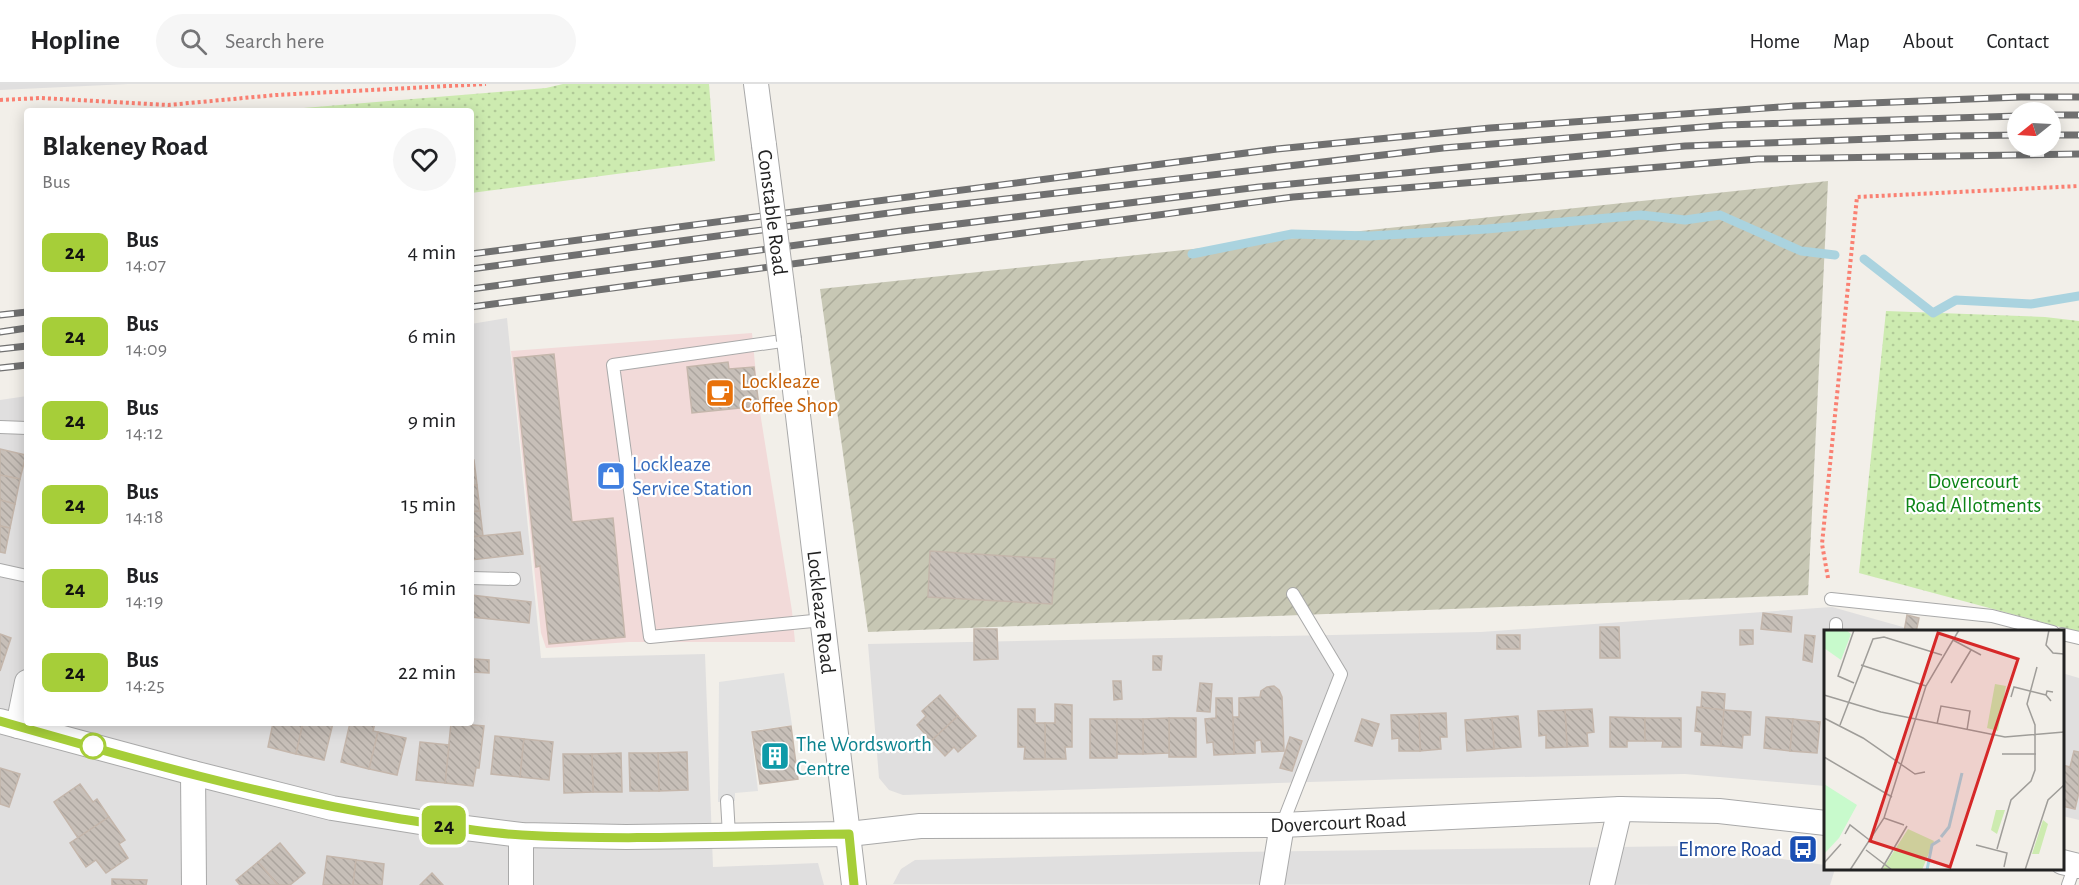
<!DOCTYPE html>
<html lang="en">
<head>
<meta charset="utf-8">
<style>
	:root { --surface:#fff; --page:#f6f6f6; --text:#202124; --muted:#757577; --line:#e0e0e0 }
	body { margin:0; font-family:"Alegreya Sans",sans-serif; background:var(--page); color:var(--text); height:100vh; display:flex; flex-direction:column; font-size:22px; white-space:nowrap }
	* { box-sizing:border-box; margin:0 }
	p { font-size:20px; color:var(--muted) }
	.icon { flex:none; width:33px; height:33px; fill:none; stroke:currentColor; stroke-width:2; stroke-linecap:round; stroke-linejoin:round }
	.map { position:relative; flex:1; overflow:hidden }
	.sheet { position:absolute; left:24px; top:24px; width:450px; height:618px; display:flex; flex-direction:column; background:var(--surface); border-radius:6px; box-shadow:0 3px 15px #0003 }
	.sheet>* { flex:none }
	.badge { padding:0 12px; border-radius:9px; font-size:21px; line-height:39px }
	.needle { width:39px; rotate:252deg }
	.tools { position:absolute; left:2007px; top:18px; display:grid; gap:12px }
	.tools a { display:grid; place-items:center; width:54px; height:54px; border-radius:50%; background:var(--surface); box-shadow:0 3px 15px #0003; font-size:30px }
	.map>.badge { position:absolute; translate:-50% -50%; box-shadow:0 0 0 3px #fff }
	.round { display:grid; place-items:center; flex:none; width:63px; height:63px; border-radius:32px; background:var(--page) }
	.headline { display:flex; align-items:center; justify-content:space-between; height:102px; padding:0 18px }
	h1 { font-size:28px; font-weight:700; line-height:45px }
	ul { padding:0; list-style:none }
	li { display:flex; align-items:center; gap:18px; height:84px; padding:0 18px }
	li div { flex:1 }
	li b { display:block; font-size:22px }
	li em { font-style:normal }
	li .badge { min-width:66px; font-weight:700; text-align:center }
	header { display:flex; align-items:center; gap:36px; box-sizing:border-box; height:84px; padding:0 30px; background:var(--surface); border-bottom:2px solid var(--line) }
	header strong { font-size:28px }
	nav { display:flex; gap:33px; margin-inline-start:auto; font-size:21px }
	.search { width:420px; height:54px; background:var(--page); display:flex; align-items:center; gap:15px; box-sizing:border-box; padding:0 21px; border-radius:33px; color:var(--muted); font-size:22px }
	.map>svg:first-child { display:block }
	.residential { fill:#e0dfdf }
	.commercial { fill:#f2dad9 }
	.construction { fill:url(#construction-furrows) }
	.garden { fill:url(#garden-dots) }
	.parking { fill:#e2e2e2 }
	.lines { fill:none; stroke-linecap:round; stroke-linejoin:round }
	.stream { stroke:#aad3df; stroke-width:9 }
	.building { fill:url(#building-back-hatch); stroke:#c4b6ab; stroke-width:1.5 }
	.service-casing { stroke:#a9a9a9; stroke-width:14 }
	.minor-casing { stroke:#a9a9a9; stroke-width:26 }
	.path { stroke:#fa8072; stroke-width:4; stroke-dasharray:3 3; stroke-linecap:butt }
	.service { stroke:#fff; stroke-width:12 }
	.minor { stroke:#fff; stroke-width:24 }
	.rail-casing { stroke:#707070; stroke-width:7 }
	.rail { stroke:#fff; stroke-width:4.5; stroke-dasharray:14; stroke-linecap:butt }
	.minor-bridge-casing { stroke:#a9a9a9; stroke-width:26; stroke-linecap:butt }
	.minor-bridge { stroke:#fff; stroke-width:24 }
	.line-casing { stroke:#fff; stroke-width:14 }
	.line { stroke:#a6ce39; stroke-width:9 }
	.stop-dot { fill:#fff; stroke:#a6ce39; stroke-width:3 }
	.labels { text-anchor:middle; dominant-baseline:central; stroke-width:4.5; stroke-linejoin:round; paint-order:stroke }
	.street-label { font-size:21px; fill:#222; stroke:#fff }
	.food-label { font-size:21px; fill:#c56008; stroke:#fff; text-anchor:start }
	.shop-label { font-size:21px; fill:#366cbe; stroke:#fff; text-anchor:start }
	.park-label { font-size:21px; fill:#0c8416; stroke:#fff }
	.culture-label { font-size:21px; fill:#0d838f; stroke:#fff; text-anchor:start }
	.transit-label { font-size:21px; fill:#164399; stroke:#fff; text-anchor:end }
	.inset-river { fill:none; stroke:#aad3df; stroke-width:3 }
	.inset-road { fill:none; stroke:#9f9d99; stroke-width:1.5 }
	.view { fill:#d62828; fill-opacity:0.15; stroke:#d62828; stroke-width:3 }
	.inset-edge { fill:none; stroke:#222; stroke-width:3 }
</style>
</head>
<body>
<header>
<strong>Hopline</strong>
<div class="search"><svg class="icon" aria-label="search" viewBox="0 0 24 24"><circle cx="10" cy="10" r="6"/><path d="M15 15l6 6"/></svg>Search here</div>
<nav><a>Home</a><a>Map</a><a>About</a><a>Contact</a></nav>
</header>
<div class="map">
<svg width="2079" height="801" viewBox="0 0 2079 801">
	<defs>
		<pattern id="construction-furrows" width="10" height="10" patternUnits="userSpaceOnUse" patternTransform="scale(1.5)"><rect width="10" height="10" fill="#c7c7b4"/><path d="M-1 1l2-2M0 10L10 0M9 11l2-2" fill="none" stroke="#abab9a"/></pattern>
		<pattern id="garden-dots" width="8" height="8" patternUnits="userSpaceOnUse" patternTransform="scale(1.5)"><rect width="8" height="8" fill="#cdebb0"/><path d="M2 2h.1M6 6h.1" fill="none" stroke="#b0c997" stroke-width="1.8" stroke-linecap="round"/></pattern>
		<pattern id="building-back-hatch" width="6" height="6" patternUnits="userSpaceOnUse" patternTransform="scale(1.5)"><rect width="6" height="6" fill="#c7bfb8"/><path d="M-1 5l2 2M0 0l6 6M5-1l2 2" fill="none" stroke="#aba49e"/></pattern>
	</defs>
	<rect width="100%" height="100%" fill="#f2efe9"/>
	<g class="residential">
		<path d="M0 0H128L0 6Z"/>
		<path d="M507 234 541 574 705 570 713 783 818 779 824 801H0V316L27 312V639H471V240Z"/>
		<path d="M1832 523 1917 547 1826 548 1825 702 1685 690 1407 695 903 711 889 706 879 694 868 560 1481 548Z"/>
		<path d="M2062 589 2079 594V736L2063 732Z"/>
		<path d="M1690 762 1825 781 1826 784 1835 785 1830 801 893 800 901 785 915 776 1236 768Z"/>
	</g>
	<path class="commercial" d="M752 249 759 322 792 527 795 558H629L546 564 541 549 511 267Z"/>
	<path class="construction" d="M1828 97 1808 511 868 548 820 205Z"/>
	<g class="garden">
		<path d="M563 0H709L715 77 471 109V27L279 26 546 4Z"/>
		<path d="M1886 227 2045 233 2079 237V548L1859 489Z"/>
	</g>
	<path class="parking" d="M784 589 792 641 751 647 758 707 735 709V717L718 718 719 598Z"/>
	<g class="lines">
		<g class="stream">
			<path d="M1192 170 1292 150 1370 152 1487 145 1641 131 1685 136 1720 131 1801 167 1835 171"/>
			<path d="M1864 175 1933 229 1956 216 2031 220 2079 212"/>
		</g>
	</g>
	<g class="building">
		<path d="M554 270 572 438 613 434 625 553 549 560 540 482 536 483 514 274Z"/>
		<path d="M728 278 729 285 754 283 759 322 692 329 687 283Z"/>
		<path d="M0 365 26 371 20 395 0 391Z"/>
		<path d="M471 376H474L477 401 471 402Z"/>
		<path d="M0 391 20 395 15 420 0 416Z"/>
		<path d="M477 401 480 427 471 428V402Z"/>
		<path d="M0 416 15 420 10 444 0 442Z"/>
		<path d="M480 427 483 452 471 453V428Z"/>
		<path d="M0 442 10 444 5 469 0 468Z"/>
		<path d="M520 448 523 470 471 476V453Z"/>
		<path d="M930 467 1055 475 1052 520 928 513Z"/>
		<path d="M471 511 531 518 529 539 471 533Z"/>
		<path d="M1763 529 1792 533 1791 548 1761 545Z"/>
		<path d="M1907 531 1919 534 1916 548H1904Z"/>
		<path d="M1600 543H1619L1620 574H1600Z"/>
		<path d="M974 545H997L998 575 974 576Z"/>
		<path d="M1740 546H1753V560L1740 561Z"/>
		<path d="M0 550 11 554 0 587Z"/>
		<rect x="1497" y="551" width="23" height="14"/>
		<path d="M1805 551 1815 552 1812 578 1803 576Z"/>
		<path d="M1153 572H1162L1161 586H1153Z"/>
		<path d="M474 575 489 576V589L473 588Z"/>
		<path d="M1113 597H1121L1122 615 1114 616Z"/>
		<path d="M1200 599 1212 600 1210 628 1197 627Z"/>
		<path d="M1274 602 1279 606 1282 613 1284 667 1262 668 1261 656 1255 657V669L1234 670 1233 633H1239V614L1260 613 1261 607 1267 603Z"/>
		<path d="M1702 608 1725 610 1724 626 1701 624Z"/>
		<path d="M940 611 958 632 931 657 917 641 926 632 922 627Z"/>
		<path d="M1216 614H1232L1234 670 1214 671 1213 658 1207 659 1205 635 1216 634Z"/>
		<path d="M1055 620 1072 621V663H1065L1066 675H1045V639H1055Z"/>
		<path d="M1697 623 1724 626 1721 662 1701 661 1702 648 1695 647Z"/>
		<path d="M1018 625H1035V639H1045V675H1024L1025 663H1018Z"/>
		<path d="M1592 625 1594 648 1587 649 1588 662 1567 663 1565 626Z"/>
		<path d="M1565 626 1567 663 1546 664V651L1539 652 1538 627Z"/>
		<path d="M1724 626 1751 628 1750 651H1743L1742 664 1721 662Z"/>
		<path d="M1446 629 1447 653H1440L1441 665 1420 667 1419 630Z"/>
		<path d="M1419 630 1420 667H1399V654L1392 655 1391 631Z"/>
		<path d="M958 632 976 652 958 668 954 663 945 672 931 657Z"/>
		<path d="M1518 632 1521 663 1494 665 1492 634Z"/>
		<path d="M1610 633 1645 634V657H1627V663H1610Z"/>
		<path d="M1766 633 1793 635 1790 667 1764 664Z"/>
		<rect x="1169" y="634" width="27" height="39"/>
		<path d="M1169 634V669L1143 670V635Z"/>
		<path d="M1492 634 1494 665 1467 667 1465 636Z"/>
		<path d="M1645 634H1681V663H1662L1663 657H1645Z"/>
		<rect x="1090" y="635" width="27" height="39"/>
		<rect x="1117" y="635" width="26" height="35"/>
		<path d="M1362 635 1379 640 1372 662 1355 657Z"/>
		<path d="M1793 635 1820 638 1817 669 1790 667Z"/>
		<path d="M273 639H303L296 670 268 663Z"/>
		<path d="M303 639H333L324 676 296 670Z"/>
		<path d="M350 639H375L373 647 378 648 369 685 341 678Z"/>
		<path d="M451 639 484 642 479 684H476L473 702 445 699Z"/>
		<path d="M791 642 798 695 760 700 752 648Z"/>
		<path d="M378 648 406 654 397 691 369 685Z"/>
		<path d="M495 652 524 655 520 693 491 690Z"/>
		<path d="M1290 653 1302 657 1292 687 1280 684Z"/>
		<path d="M524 655 553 658 549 696 520 693Z"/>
		<path d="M420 658 449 661 445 699 416 696Z"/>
		<path d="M2074 667 2079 668V708L2075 725 2062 722V681L2070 683Z"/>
		<path d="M687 668 688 706 659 707 658 669Z"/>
		<path d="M621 669 622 708H593L592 670Z"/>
		<path d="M629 669H658L659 707H630Z"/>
		<path d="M563 670H592L593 708 564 709Z"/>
		<path d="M0 684 20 690 9 723 0 720Z"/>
		<path d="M80 700 93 718 97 715 109 733 78 754 54 718Z"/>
		<path d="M109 733 125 756 119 760 128 774 106 789 96 776 86 783 70 759Z"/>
		<path d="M280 759 305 789 290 801H278L258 778Z"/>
		<path d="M327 772 356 776 353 801H323Z"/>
		<path d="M356 776 384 780 382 801H353Z"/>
		<path d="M258 778 278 801H240L236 796Z"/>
		<path d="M432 789 443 801H420Z"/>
		<path d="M112 795 147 796 146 801H112Z"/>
	</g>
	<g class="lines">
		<g class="service-casing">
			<g id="service">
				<path d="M789 256 613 281 650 553 823 536"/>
				<path d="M0 343 27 344"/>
				<path d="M0 486 27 492"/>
				<path d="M471 494 514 495"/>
				<path d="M1831 515 1992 532 2053 548"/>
				<path d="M1836 540V548"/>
				<path d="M2062 550 2079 554"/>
				<path d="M727 717 729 751"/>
				<path d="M1282 741 1341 590 1293 510"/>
				<path d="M2068 801 2075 781"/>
			</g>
		</g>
		<g class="minor-casing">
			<g id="minor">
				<path d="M756 0 764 61"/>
				<path id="s1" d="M789 256 854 801"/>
				<path id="s2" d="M0 637 193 689 332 724 426 739 521 751 626 753 849 750 920 742 1282 741 1620 725 1719 727 1826 739"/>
				<path d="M18 642 27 598"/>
				<path d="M193 689 194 801"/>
				<path d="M2062 778 2079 782"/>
				<path d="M521 801V751"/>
				<path d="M1272 801 1282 741"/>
				<path d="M1602 801 1620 725"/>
			</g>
		</g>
		<g class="path">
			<path d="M0 16 41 14 168 21 276 11 486 0"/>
			<path d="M1828 494 1822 460 1857 113 2079 102"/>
		</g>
		<use href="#service" class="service"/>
		<use href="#minor" class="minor"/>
		<g class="rail-casing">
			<g id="rail">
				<path d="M2050 31H2079"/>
				<path d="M2050 51H2079"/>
				<path d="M471 170 1277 65 1490 44 1795 22 2021 13H2079"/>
				<path d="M471 185 919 125 1443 64 1727 41 2018 32"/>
				<path d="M471 205 901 147 1259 103 1685 62 1954 52 2018 51"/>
				<path d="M471 223 1293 113 1758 75 2079 70"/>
				<path d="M0 231 27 228"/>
				<path d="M0 248 27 244"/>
				<path d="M0 265 27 262"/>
				<path d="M0 284 27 281"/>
			</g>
		</g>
		<use href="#rail" class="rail"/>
		<g class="minor-bridge-casing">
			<g id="minor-bridge">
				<path id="s3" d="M764 61 789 256"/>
			</g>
		</g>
		<use href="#minor-bridge" class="minor-bridge"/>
	</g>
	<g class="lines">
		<g class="line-casing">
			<path id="line" d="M0 637C132 675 265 713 401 735 441 741 482 749 522 751 631 757 740 751 849 750L854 801"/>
		</g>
		<use href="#line" class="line"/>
	</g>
	<defs>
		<g id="cafe-square" transform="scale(1.5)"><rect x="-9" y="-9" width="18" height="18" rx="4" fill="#e8710a" stroke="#fff"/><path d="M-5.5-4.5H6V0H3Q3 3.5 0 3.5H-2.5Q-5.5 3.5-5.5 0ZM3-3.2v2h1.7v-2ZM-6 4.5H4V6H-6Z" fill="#fff"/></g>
		<g id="shop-square" transform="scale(1.5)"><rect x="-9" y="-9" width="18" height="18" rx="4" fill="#3f7fe0" stroke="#fff"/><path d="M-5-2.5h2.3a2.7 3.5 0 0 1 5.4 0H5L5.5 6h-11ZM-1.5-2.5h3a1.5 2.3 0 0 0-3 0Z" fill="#fff"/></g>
		<g id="building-square" transform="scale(1.5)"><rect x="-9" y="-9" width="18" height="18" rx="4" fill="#0f9aa8" stroke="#fff"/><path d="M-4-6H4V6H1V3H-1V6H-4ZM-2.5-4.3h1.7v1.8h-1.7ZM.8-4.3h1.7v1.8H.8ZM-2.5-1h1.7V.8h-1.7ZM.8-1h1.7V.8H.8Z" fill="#fff"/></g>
		<g id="bus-square" transform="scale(1.5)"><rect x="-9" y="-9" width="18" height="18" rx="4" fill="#1a4fb4" stroke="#fff"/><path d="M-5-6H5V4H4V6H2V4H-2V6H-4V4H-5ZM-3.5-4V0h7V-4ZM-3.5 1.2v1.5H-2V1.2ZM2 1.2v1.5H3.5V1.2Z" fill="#fff"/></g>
	</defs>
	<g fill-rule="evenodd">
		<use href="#cafe-square" x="720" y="309"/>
		<use href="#shop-square" x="611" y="392"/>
		<use href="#building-square" x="775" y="672"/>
		<use href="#bus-square" x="1803" y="765"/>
	</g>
	<circle class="stop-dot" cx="93" cy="662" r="12"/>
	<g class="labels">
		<g class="street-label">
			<text stroke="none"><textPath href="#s3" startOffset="68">Constable Road</textPath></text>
			<text stroke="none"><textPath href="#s1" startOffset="274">Lockleaze Road</textPath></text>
			<text stroke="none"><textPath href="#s2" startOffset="1352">Dovercourt Road</textPath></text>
		</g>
		<g class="food-label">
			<text x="741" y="297">Lockleaze<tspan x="741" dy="24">Coffee Shop</tspan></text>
		</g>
		<g class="shop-label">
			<text x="632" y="380">Lockleaze<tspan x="632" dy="24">Service Station</tspan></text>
		</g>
		<g class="park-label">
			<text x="1973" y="397">Dovercourt<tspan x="1973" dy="24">Road Allotments</tspan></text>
		</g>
		<g class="culture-label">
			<text x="796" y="660">The Wordsworth<tspan x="796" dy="24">Centre</tspan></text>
		</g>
		<g class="transit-label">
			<text x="1782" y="765">Elmore Road</text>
		</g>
	</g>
	<g transform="translate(1824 546)">
		<rect width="240" height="240" fill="#f2efe9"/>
		<path d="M172 180H181L173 204 167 200ZM219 190 224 194 215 224H208Z" fill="#cdebb0"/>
		<path d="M0 0H22L27 4 17 30 0 18ZM0 154 33 175 15 208 0 224Z" fill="#c8facc"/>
		<path d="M171 54 182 56 174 101 163 98ZM84 199 110 211 98 240H58Z" fill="#cdebb0"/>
		<path class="inset-river" d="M117 207 125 197 138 143M103 240 108 215 116 210"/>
		<path class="inset-road" d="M30 0 14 46 30 53M225 0 222 15 229 23 240 24M129 10 157 25M37 35 102 56M127 53 147 20M0 65 57 82 181 107 240 102M187 67 190 57 222 65M227 71 222 65 223 61 229 62M0 88 39 108 91 144 101 142M113 94 117 76 146 81 143 100M16 95 49 9 60 7 118 25M178 124H212M0 127 68 167M60 188 80 195M21 204 26 195 48 212M152 215 183 223 180 237M173 219 187 170 207 151 211 140V95L203 74 213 37M42 220 68 240M0 233 17 214M26 240 60 188 102 56 135 0M57 240 83 196M201 240 224 170 240 155"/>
		<path class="view" d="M114 3 194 29 126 237 46 211Z"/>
		<rect width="240" height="240" class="inset-edge"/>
	</g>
</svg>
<div class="tools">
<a><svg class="needle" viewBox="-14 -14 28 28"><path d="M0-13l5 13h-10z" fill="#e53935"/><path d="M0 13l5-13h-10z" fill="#757577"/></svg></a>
</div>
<b class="badge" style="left:444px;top:741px;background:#a6ce39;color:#111">24</b>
<section class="sheet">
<div class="headline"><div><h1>Blakeney Road</h1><p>Bus</p></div><a class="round"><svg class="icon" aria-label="heart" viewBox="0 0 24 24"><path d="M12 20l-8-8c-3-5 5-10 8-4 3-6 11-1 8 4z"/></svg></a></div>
<ul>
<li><span class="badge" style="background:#a6ce39;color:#111">24</span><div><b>Bus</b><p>14:07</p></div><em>4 min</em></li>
<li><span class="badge" style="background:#a6ce39;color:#111">24</span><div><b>Bus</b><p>14:09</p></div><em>6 min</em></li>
<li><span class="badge" style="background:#a6ce39;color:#111">24</span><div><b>Bus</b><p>14:12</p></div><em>9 min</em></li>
<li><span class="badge" style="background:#a6ce39;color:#111">24</span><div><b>Bus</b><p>14:18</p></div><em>15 min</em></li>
<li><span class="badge" style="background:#a6ce39;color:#111">24</span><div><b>Bus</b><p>14:19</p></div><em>16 min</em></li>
<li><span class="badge" style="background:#a6ce39;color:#111">24</span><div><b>Bus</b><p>14:25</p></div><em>22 min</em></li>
</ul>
</section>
</div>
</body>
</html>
